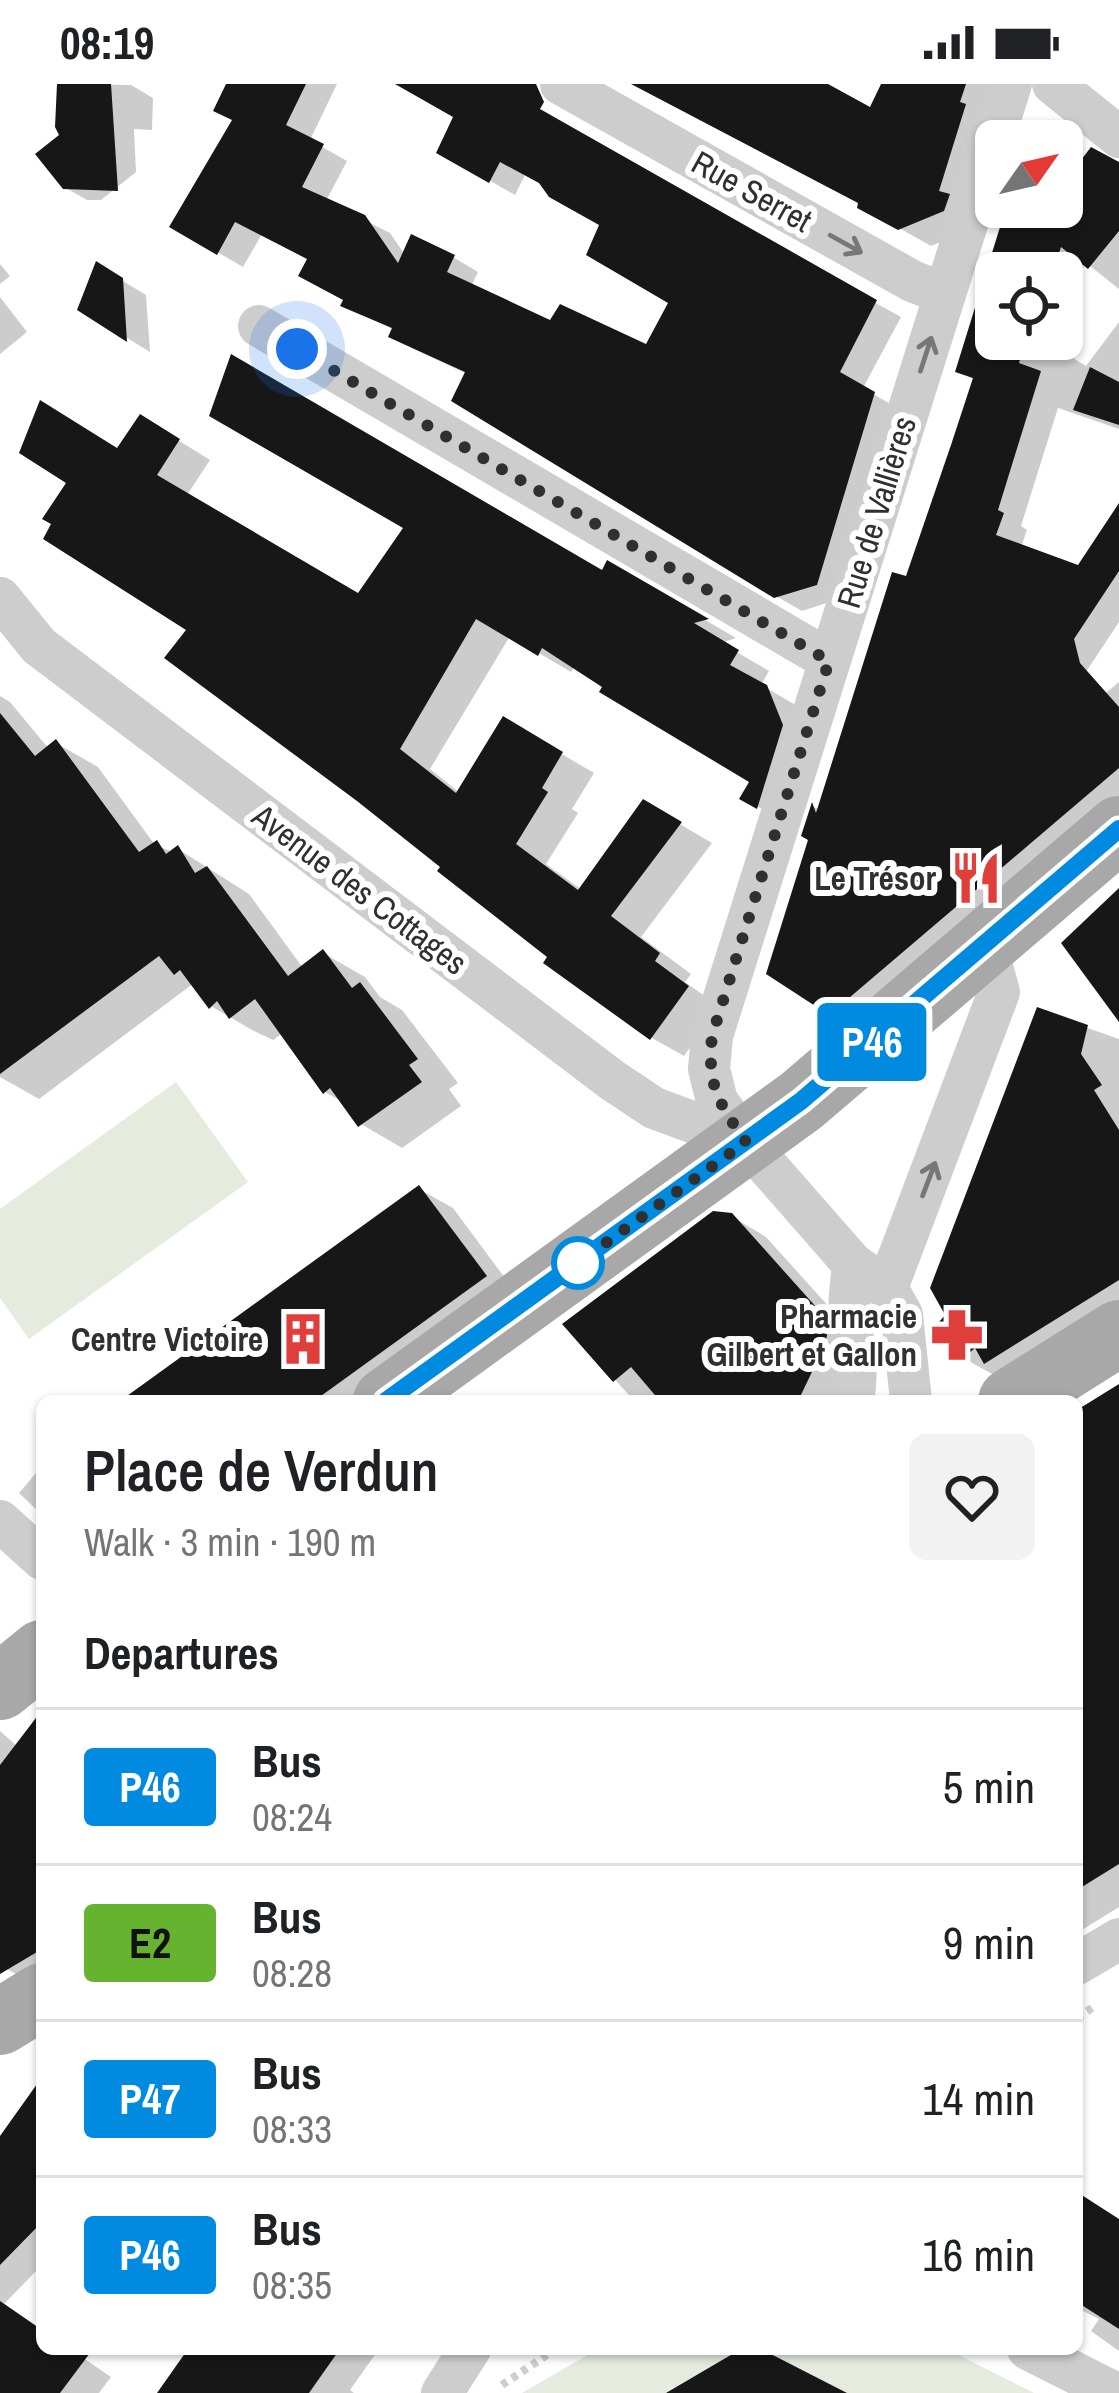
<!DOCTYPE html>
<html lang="en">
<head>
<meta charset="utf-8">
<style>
	:root { --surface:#fff; --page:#f2f2f2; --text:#202124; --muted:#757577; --line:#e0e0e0 }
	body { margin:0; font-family:"Archivo Narrow",sans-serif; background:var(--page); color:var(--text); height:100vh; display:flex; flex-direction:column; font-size:45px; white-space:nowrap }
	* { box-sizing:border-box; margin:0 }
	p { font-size:39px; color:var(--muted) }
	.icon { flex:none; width:66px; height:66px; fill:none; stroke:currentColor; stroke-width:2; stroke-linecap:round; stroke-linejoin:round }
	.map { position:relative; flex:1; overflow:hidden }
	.details { position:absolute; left:36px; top:1311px; width:1047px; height:960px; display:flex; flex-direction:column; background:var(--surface); border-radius:18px; box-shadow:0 3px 9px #0004 }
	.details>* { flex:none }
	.badge { padding:0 24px; border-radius:9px; font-size:42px; line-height:78px }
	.needle { width:78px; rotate:56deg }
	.controls { position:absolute; left:975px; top:36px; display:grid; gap:24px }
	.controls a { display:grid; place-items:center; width:108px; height:108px; border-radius:18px; background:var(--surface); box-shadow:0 3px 9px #0004; font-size:60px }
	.you { position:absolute; width:60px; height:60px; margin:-30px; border:9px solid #fff; border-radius:50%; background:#1a73e8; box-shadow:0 0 0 18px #1a73e833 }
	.map>.badge { position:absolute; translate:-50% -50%; box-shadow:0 0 0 6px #fff }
	h2 { padding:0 48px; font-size:45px; line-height:108px }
	.round { display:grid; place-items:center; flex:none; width:126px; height:126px; border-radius:18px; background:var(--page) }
	.overview { display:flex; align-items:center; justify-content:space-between; height:204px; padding:0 48px }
	h1 { font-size:57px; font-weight:600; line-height:90px }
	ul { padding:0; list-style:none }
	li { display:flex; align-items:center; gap:36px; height:156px; padding:0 48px; border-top:3px solid var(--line) }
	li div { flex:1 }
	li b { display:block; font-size:45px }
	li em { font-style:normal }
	li .badge { min-width:132px; font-weight:700; text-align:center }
	.status { display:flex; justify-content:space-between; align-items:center; height:84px; padding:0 60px; background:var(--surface); direction:ltr }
	.status svg { height:33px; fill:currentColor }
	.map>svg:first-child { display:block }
	.garden { fill:#e5ecdf }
	.shadow { fill:#0003 }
	.building { fill:#171717 }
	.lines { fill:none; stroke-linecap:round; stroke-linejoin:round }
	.path { stroke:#cdcdcd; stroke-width:8; stroke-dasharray:6 6; stroke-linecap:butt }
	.minor { stroke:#cdcdcd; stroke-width:42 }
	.primary { stroke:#a8a8a8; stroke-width:66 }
	.oneway { stroke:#777 }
	.line-casing { stroke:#fff; stroke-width:27 }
	.line { stroke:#008be0; stroke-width:18 }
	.walk { stroke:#303030; stroke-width:12; stroke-dasharray:0 21.6 }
	.stop-dot { fill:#fff; stroke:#008be0; stroke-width:6 }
	.labels { text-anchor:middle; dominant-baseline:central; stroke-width:12; stroke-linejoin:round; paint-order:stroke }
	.street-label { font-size:33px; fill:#303030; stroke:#fff }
	.poi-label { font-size:33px; font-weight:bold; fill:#303030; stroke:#fff; text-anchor:end }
</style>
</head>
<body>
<div class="status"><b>08:19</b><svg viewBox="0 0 49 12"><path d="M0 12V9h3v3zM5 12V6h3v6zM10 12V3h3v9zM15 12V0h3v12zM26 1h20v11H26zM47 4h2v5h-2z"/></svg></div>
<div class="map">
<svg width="1119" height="2309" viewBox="0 0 1119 2309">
	<rect width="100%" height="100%" fill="#fff"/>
	<g class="garden">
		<path d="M176 998 248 1098 29 1255 0 1214V1125Z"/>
		<path d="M598 2265H947L1034 2309H522Z"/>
	</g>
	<g class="shadow">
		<path d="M60 0 131 1 153 14 152 46 134 45 136 88 101 116H87L64 103Z"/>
		<path d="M230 0H337L310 56 347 77 326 117 390 149 405 171 453 173 478 188 471 203 551 239 648 264 672 218 603 140 542 98 526 89 515 111 440 68 457 32 408 0H481L901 233 863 304 899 325 842 514 802 527 776 512 467 290 416 266 392 252 394 246 344 221 346 216 310 175 262 150 243 183 173 142 236 36Z"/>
		<path d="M635 0H822L871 27 885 0H1009L975 144 931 162 860 122 861 119Z"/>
		<path d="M1119 80V205L1085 178 1062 248V189H996V255H1060L1057 264 1086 282 1119 238V345L1058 324 1021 442 1027 446 1021 463 1079 485 1119 424V538L1031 671 1119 598V719L856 943 830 929 812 755 805 751 814 723 820 726 908 495 975 296 958 287 1007 130 1037 139 1049 123H1062V106Z"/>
		<path d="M0 180 10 192 0 200Z"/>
		<path d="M98 182 146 211 150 268 80 225Z"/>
		<path d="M0 213 27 248 0 270Z"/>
		<path d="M173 353 210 376 187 411 359 512 603 490 609 480 736 554 721 559 769 587 761 601 799 623 789 741 743 714 753 697 575 582 571 588 510 552 430 685 460 709 504 636 594 689 572 725 578 729 546 780 582 806 644 719 712 759 641 853 691 890 685 898 720 923 684 972 652 954 444 782 190 545 119 367Z"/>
		<path d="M0 612 10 618 49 665 56 659 98 683 155 761 173 768 178 765 249 810 303 884 323 869 365 893 380 913 402 926 458 999 449 1005 461 1022 402 1064 361 1040 346 1020 325 1008 283 949 273 956 252 946 211 922 194 899 39 1015 0 993Z"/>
		<path d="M1039 927 1119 955V1235L996 1292 963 1274 949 1232Z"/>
		<path d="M419 1105 453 1124 519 1213 389 1317H125Z"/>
		<path d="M731 1132 766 1153 858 1255 843 1317H634L566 1240Z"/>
		<path d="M1119 1311V1823L1077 1849V1330Z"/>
		<path d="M42 1382V1431L19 1409Z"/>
		<path d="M0 1647 18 1663 42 1651V1895L34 1900 7 1885 0 1873Z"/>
		<path d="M42 1998V2181L4 2220 42 2246V2265H70L111 2293 99 2309H13L0 2300V2056Z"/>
		<path d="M1077 2111 1119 2137V2267L1091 2247 1099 2235 1077 2224Z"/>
		<path d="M191 2265H379L350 2306 354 2309H161Z"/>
	</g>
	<g class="building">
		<path d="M57 0H111L118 107 63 105 35 70 59 51 55 43Z"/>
		<path d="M226 0H306L286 41 324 60 302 103 365 131 398 179 411 150 455 171 447 188 550 236 560 220 646 260 668 219 586 171 599 141 549 113 539 99 500 78 489 99 436 69 453 33 395 0H536L544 18 540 25 877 216 840 288 875 308 817 501 774 514 451 317 465 288 388 253 392 244 340 222 343 216 298 192 307 175 235 138 217 171 169 143 232 36 213 27Z"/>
		<path d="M631 0H828L870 23 881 0H966L960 18 966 20 939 107 950 110 944 127 898 146 857 124 858 119Z"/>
		<path d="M1091 63 1119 78V147L1088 185 1061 163 1053 189H996V255H1026L1019 279 1041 287 998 426 1004 429 996 451 1078 481 1119 419V487L1074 555 1080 579 1119 623V684L829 931 766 890 808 756 801 752 812 718 816 729 892 488 906 492 951 361 973 294 955 288 1005 127 1035 136 1045 123H1062V101Z"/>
		<path d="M96 177 123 194 127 258 77 226Z"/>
		<path d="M231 270 602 486 607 476 709 535 694 539 739 566 730 581 767 601 783 641 757 725 739 715 749 698 599 608 602 603 542 564 538 572 476 535 400 665 456 709 503 632 563 668 542 704 548 708 516 760 578 806 643 715 682 738 611 832 660 869 655 877 689 902 650 956 543 879 547 873 437 787 440 783 357 717 164 574 186 546 43 455 51 440 42 435 66 399 19 369 40 316 117 364 140 330 180 355 157 391 358 509 403 444 209 332Z"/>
		<path d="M1090 283 1119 298V341L1073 326Z"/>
		<path d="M0 629 35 672 56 655 139 768 157 756 166 770 178 761 195 789 207 782 288 892 323 865 352 904 360 898 418 975 409 981 422 998 358 1043 330 1004 323 1010 255 915 229 935 217 917 209 925 180 886 174 891 159 872 0 990Z"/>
		<path d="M1119 804V938L1061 859Z"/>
		<path d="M1037 923 1088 941 1081 970 1102 1001 1094 1006 1119 1046V1196L984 1280 975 1264 961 1276 939 1238 945 1231 930 1204Z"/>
		<path d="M419 1101 487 1192 314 1317H120Z"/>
		<path d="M713 1127 732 1129 825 1233 827 1252 823 1265 798 1317H660L631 1283 613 1298 562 1240Z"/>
		<path d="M1119 1300V1780L1077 1806V1326Z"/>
		<path d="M42 1626V1865L0 1890V1681Z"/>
		<path d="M42 1993V2138L0 2181V2052Z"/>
		<path d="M1077 2108 1119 2135V2245L1077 2218Z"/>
		<path d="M0 2217 42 2246V2265H93L60 2309H0Z"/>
		<path d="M188 2265H340L309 2309H157Z"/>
		<path d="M741 2265H761L847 2309H666Z"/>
	</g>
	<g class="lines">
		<g class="path">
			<path d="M1077 1934 1092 1924"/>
			<path d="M502 2301 556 2265"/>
		</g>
		<g class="minor">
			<path d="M561 0 912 197 945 210"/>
			<path d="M1053 0 1119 53"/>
			<path d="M259 242 829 576"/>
			<path d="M0 514 39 562 612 996 654 1024 746 1058"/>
			<path d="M853 1180C852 1196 848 1214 850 1229 853 1260 859 1286 853 1317"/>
			<path d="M887 1204 999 908 991 879 977 867"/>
			<path d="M911 1317 902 1231 887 1204 853 1180 746 1058 717 1017 709 985 712 952 1011 0"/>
			<path d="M0 1437 42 1475"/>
			<path d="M1077 1880 1119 1855"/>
			<path d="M1028 2265 1115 2309"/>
			<path d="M442 2309 470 2265"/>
		</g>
		<g class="primary">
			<path d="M386 1317 801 1017 1119 745"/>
			<path d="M1011 1317 1119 1249"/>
			<path d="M0 1603 42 1569"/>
			<path d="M0 1938 42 1912"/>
		</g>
	</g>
	<defs><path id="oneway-shaft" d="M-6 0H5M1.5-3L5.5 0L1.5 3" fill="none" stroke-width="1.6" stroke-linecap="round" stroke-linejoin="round" transform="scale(3)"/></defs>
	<g class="oneway">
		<use href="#oneway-shaft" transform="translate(846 160) rotate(29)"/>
		<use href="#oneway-shaft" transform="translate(926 270) rotate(-72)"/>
		<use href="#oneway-shaft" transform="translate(929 1095) rotate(-69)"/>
	</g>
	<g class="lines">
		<g class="line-casing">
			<path id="line" d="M386 1317 801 1017 1119 745"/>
		</g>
		<use href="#line" class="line"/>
		<path class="walk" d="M297 265 829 577 712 952C707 1002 718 1018 746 1058L568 1186 578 1179"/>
	</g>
	<defs>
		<g id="restaurant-bare" transform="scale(4.14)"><path d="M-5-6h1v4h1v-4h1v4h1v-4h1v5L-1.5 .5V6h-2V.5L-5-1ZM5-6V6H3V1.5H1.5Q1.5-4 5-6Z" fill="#df3f3a" stroke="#fff" stroke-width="2.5" paint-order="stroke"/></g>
		<g id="pharmacy-bare" transform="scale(4.14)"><path d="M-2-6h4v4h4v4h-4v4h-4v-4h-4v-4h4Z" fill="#df3f3a" stroke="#fff" stroke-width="2.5" paint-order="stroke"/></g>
		<g id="building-bare" transform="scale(4.14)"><path d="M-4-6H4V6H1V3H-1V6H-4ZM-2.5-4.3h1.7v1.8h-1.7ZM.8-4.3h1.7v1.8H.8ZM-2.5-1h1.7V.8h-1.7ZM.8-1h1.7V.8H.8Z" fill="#df3f3a" stroke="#fff" stroke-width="2.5" paint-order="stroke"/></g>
	</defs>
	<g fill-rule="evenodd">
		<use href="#restaurant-bare" x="976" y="794"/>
		<use href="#pharmacy-bare" x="957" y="1251"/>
		<use href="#building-bare" x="303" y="1255"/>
	</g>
	<circle class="stop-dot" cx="578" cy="1179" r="24"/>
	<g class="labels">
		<g class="street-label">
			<text transform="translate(752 107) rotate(29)">Rue Serret</text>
			<text transform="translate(876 428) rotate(-73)">Rue de Vallières</text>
			<text transform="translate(360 805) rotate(37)">Avenue des Cottages</text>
		</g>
		<g class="poi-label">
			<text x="936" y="794">Le Trésor</text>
			<text x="917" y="1232">Pharmacie<tspan x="917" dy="38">Gilbert et Gallon</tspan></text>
			<text x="263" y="1255">Centre Victoire</text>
		</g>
	</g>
</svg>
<div class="controls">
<a><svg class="needle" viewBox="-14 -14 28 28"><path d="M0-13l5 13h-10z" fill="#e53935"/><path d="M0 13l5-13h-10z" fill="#757577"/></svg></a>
<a><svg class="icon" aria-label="locate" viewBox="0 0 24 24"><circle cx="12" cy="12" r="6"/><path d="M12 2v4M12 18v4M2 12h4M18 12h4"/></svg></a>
</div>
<div class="you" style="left:297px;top:265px"></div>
<b class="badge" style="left:872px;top:958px;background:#008be0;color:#fff">P46</b>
<section class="details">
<div class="overview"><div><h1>Place de Verdun</h1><p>Walk · 3 min · 190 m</p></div><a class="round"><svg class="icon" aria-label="heart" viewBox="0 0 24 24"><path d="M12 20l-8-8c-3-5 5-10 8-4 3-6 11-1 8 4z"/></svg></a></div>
<h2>Departures</h2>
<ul>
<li><span class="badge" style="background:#008be0;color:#fff">P46</span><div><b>Bus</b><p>08:24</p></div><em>5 min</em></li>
<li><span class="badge" style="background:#65b32e;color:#111">E2</span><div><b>Bus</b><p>08:28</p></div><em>9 min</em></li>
<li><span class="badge" style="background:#008be0;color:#fff">P47</span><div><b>Bus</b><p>08:33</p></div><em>14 min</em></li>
<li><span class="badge" style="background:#008be0;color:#fff">P46</span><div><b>Bus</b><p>08:35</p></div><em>16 min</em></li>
</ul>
</section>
</div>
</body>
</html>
